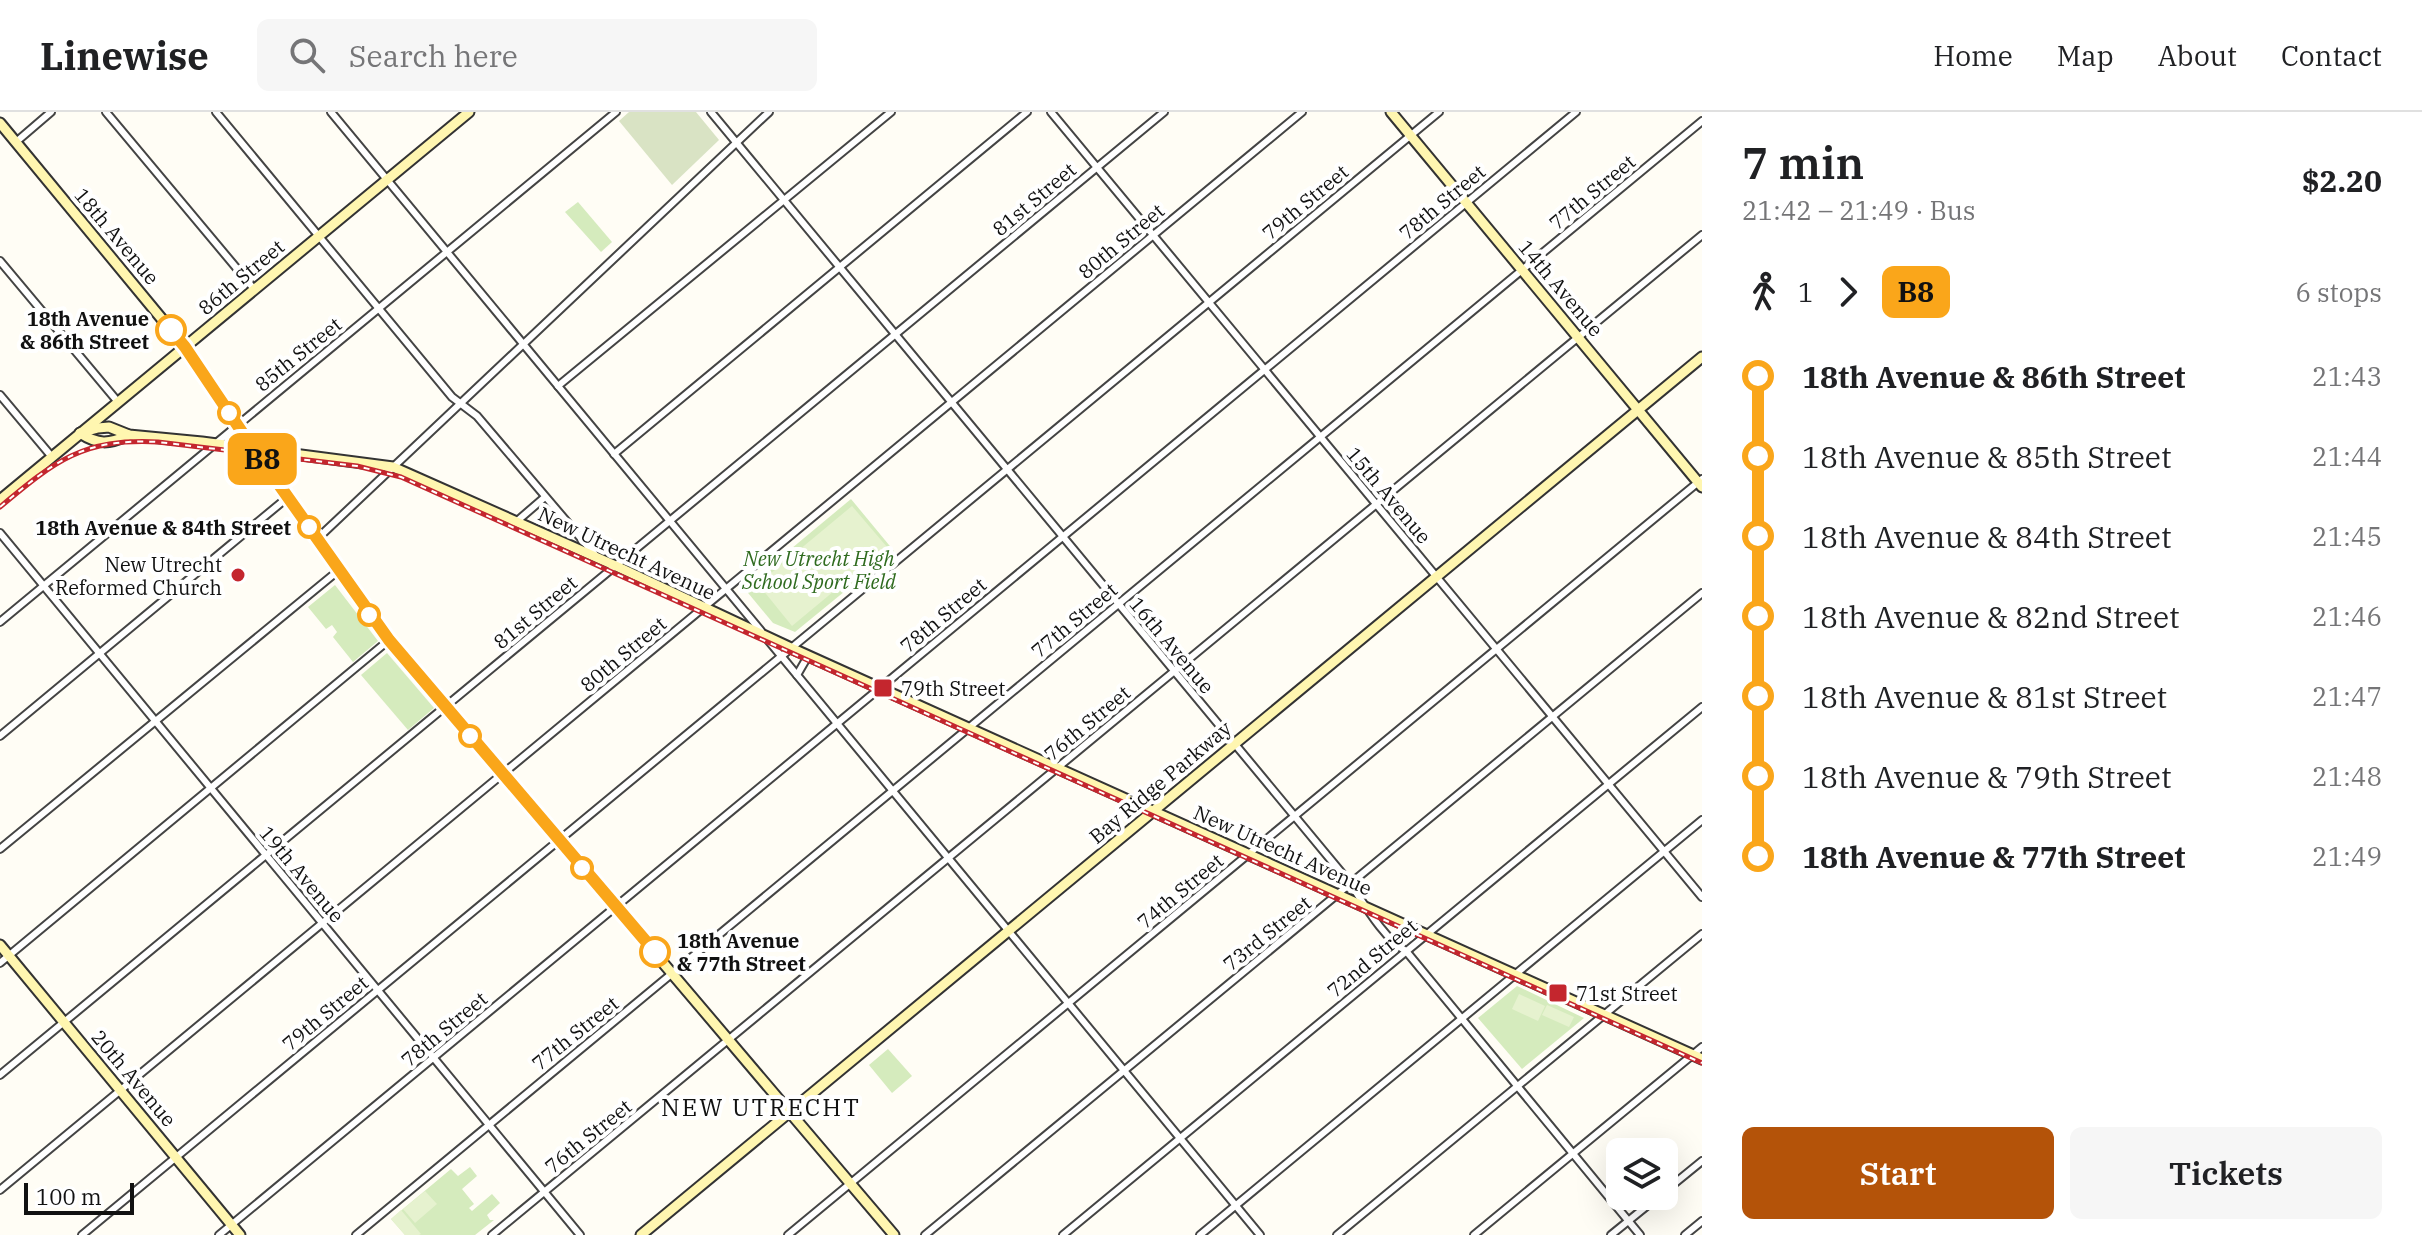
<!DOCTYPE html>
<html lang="en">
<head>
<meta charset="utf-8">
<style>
	:root { --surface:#fff; --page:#f6f6f6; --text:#202124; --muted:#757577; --line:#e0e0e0; --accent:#b45309 }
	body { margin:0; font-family:"IBM Plex Serif",serif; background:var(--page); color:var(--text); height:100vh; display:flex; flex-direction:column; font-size:30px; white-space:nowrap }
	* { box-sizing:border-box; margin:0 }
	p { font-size:26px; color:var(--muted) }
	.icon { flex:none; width:44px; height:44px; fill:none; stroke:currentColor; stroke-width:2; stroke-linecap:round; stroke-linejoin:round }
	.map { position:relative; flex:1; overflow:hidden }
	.side { display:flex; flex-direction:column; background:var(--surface); width:720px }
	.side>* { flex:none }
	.badge { padding:0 16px; border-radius:12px; font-size:28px; line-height:52px }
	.buttons { position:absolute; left:1606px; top:1026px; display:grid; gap:16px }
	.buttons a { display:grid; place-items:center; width:72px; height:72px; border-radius:12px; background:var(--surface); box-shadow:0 8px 32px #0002; font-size:40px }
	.scale { position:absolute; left:24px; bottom:20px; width:110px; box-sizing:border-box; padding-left:8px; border:4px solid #111; border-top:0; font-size:22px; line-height:28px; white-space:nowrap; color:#111; -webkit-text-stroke:6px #fff; paint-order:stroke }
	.map>.badge { position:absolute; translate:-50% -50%; box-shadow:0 0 0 4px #fff }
	.legs { display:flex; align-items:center; gap:12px; height:88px; padding:0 40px; font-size:26px }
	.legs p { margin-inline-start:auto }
	.summary { display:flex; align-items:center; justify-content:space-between; height:136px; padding:0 40px }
	h1 { font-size:44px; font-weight:600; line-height:60px }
	.primary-button { display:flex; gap:16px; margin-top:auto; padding:16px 40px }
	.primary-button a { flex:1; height:92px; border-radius:12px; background:var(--accent); color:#fff; font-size:32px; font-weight:600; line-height:92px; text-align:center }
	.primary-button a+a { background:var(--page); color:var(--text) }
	ul { padding:0 40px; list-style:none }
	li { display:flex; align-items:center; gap:28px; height:80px; font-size:30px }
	li i { display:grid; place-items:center; width:12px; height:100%; margin:0 10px; background:currentColor }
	li i::after { content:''; width:20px; height:20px; margin:-10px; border:6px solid; border-radius:50%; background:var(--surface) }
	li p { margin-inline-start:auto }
	li:first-child i { background:linear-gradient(#0000 50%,currentColor 0) }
	li:last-child i { background:linear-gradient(currentColor 50%,#0000 0) }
	header { display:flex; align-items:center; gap:48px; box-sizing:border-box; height:112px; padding:0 40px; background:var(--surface); border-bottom:2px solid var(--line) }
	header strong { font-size:38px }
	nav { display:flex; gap:44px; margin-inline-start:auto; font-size:28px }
	.search { width:560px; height:72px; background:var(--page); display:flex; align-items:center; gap:20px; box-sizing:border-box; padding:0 28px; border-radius:12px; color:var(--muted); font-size:30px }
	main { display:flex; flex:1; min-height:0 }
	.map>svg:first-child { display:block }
	.green { fill:#d5ebbd }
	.cemetery { fill:#d9e3c4 }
	.pitch { fill:#e6f2cf }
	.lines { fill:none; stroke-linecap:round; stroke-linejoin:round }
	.street-casing { stroke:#444; stroke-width:10 }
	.secondary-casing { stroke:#333; stroke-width:13 }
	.street { stroke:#fff; stroke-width:6 }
	.secondary { stroke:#fff6b0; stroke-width:9 }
	.rail-casing { stroke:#c4262e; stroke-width:5 }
	.rail { stroke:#fff; stroke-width:2; stroke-dasharray:6; stroke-linecap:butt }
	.line-1-casing { stroke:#fff; stroke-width:18 }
	.line-1 { stroke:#faa61a; stroke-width:12 }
	.stop-1-dot { fill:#fff; stroke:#faa61a; stroke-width:4 }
	.poi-dot { fill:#c4262e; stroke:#fff; stroke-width:3 }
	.labels { text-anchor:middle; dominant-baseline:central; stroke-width:8; stroke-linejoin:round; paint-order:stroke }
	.street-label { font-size:20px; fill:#111; stroke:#fff }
	.stop-label { font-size:20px; font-weight:bold; fill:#111; stroke:#fff; text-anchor:end }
	.park-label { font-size:20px; font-style:italic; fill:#2f6b1f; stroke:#fff }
	.poi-label { font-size:20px; fill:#111; stroke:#fff; text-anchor:start }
	.quarter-label { font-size:24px; letter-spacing:2px; fill:#111; stroke:#fff }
</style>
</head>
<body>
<header>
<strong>Linewise</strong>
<div class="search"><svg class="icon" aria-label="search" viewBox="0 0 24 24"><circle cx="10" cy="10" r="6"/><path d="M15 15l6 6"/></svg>Search here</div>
<nav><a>Home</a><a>Map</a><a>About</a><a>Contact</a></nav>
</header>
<main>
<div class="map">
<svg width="1702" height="1123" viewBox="0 0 1702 1123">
	<rect width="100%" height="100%" fill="#fffdf5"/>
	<g class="green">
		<path d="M578 90 612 130 601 140 565 100Z"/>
		<path d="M851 387 894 439 795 520 773 511 744 476Z"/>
		<path d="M335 473 378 529 353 550 333 525 337 520 332 513 326 517 308 495Z"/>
		<path d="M387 541 434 596 408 618 361 563Z"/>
		<path d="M1517 874 1584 906 1522 957 1478 906Z"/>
		<path d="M888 937 912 964 892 981 869 953Z"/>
		<path d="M470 1055 477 1064 462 1077 474 1092 469 1096 472 1099 492 1082 500 1091 487 1103 490 1108H494L475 1123H405L391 1107 451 1057 458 1064Z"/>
	</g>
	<path class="cemetery" d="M629 0H696L719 28 672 73 619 9Z"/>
	<g class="pitch">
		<path d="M852 394 887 435 792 514 758 472Z"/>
		<path d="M1519 882 1545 894 1538 909 1512 897Z"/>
		<path d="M1547 893 1574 905 1569 915 1542 903Z"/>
		<path d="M425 1079 437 1092 415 1111 403 1097Z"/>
		<path d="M401 1098 421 1122 419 1123H405L391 1107Z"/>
	</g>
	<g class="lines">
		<g class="street-casing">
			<g id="street">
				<path d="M106 0 254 177"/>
				<path d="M216 0 452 285 477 304 596 444"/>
				<path d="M331 0 761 519"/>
				<path d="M711 0 1350 771C1364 792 1385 828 1406 839L1640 1123"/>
				<path d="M1051 0 1702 785"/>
				<path d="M16 30 51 0"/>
				<path d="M0 149 118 290"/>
				<path d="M558 274 891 0"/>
				<path d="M0 283 52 345"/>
				<path d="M614 342 1027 0"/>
				<path d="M516 410 545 385"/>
				<path d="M0 421 580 1123"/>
				<path d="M317 427 769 0"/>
				<path d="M0 510 616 0"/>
				<path d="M768 528 1260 1123"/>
				<path d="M797 563 808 544"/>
				<path d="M0 624 288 385"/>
				<path d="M0 737 339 458"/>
				<path d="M0 851 389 528"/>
				<path d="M0 963 1164 0"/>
				<path d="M0 1078 1302 0"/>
				<path d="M1664 1080 1702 1049"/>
				<path d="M82 1123 1439 0"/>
				<path d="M219 1123 1576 0"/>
				<path d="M356 1123 1702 9"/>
				<path d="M492 1123 1702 123"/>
				<path d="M788 1123 1702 367"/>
				<path d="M925 1123 1702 481"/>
				<path d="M1063 1123 1702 595"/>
				<path d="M1200 1123 1702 708"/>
				<path d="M1337 1123 1702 822"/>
				<path d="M1474 1123 1702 935"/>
				<path d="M1611 1123 1659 1084"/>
				<path d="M1685 1123 1702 1109"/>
			</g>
		</g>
		<g class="secondary-casing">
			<g id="secondary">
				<path d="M1391 0 1702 375"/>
				<path d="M0 11 185 235 246 326 389 528 894 1123"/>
				<path d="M80 321 98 316 109 315 129 323 202 330 393 355 616 454 791 536 1702 947"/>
				<path d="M80 321C98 333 109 332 129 323"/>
				<path d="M0 388 469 0"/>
				<path d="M0 833 240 1123"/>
				<path d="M641 1123 1702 245"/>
			</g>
		</g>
		<use href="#street" class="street"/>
		<use href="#secondary" class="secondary"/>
		<g class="rail-casing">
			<path id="rail" d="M0 395C55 349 83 326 158 330L357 354 401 365 1702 951"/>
		</g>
		<use href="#rail" class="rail"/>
	</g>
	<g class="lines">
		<g class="line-1-casing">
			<path id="line-1" d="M171 218 185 235 246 326 389 528 655 840"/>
		</g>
		<use href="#line-1" class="line-1"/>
	</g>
	<g class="stop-1-dot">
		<circle cx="171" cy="218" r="14"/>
		<circle cx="229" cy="301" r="10"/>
		<circle cx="309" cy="415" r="10"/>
		<circle cx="369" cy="503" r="10"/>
		<circle cx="470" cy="624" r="10"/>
		<circle cx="582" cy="756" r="10"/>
		<circle cx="655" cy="840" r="14"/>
	</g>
	<g class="poi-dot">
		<circle cx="238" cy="463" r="8"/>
		<rect x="873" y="566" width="20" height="20" rx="4"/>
		<rect x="1548" y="871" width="20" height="20" rx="4"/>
	</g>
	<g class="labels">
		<g class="street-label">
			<text transform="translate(1592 80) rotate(-40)">77th Street</text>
			<text transform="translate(1034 87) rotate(-40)">81st Street</text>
			<text transform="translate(1305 90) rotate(-40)">79th Street</text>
			<text transform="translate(1442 90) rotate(-40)">78th Street</text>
			<text transform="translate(117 124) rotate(50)">18th Avenue</text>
			<text transform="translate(1121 129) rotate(-40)">80th Street</text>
			<text transform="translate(241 165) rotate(-40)">86th Street</text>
			<text transform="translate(1561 176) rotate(50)">14th Avenue</text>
			<text transform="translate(298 242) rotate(-39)">85th Street</text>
			<text transform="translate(1389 383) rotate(50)">15th Avenue</text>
			<text transform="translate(627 441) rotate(25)">New Utrecht Avenue</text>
			<text transform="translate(535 500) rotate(-40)">81st Street</text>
			<text transform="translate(943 503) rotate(-40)">78th Street</text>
			<text transform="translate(1074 508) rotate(-40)">77th Street</text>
			<text transform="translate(1172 533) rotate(50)">16th Avenue</text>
			<text transform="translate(623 542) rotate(-40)">80th Street</text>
			<text transform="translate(1087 611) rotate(-40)">76th Street</text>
			<text transform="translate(1160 670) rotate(-40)">Bay Ridge Parkway</text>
			<text transform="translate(1283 738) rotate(24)">New Utrecht Avenue</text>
			<text transform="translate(302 762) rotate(50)">19th Avenue</text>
			<text transform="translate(1180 779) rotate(-40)">74th Street</text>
			<text transform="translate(1267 821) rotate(-39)">73rd Street</text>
			<text transform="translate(1372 846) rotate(-40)">72nd Street</text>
			<text transform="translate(325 901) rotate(-40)">79th Street</text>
			<text transform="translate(444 917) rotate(-40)">78th Street</text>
			<text transform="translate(575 921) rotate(-39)">77th Street</text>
			<text transform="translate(134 966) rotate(50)">20th Avenue</text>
			<text transform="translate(588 1024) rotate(-39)">76th Street</text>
		</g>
		<g class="stop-label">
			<text x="149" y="206">18th Avenue<tspan x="149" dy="23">&amp; 86th Street</tspan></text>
			<text x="291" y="415">18th Avenue &amp; 84th Street</text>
			<text x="677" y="828" text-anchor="start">18th Avenue<tspan x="677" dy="23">&amp; 77th Street</tspan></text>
		</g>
		<g class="park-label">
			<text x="819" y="446">New Utrecht High<tspan x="819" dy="23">School Sport Field</tspan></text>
		</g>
		<g class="poi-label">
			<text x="222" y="452" text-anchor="end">New Utrecht<tspan x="222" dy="23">Reformed Church</tspan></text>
			<text x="901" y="576">79th Street</text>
			<text x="1576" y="881">71st Street</text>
		</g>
		<g class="quarter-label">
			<text x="761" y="995">NEW UTRECHT</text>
		</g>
	</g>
</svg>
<div class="buttons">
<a><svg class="icon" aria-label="layers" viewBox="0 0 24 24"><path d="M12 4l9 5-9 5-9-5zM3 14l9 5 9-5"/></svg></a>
</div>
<div class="scale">100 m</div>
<b class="badge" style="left:262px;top:347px;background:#faa61a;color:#111">B8</b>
</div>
<section class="side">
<div class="summary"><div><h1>7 min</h1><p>21:42 – 21:49 · Bus</p></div><b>$2.20</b></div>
<div class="legs"><svg class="icon" aria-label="walk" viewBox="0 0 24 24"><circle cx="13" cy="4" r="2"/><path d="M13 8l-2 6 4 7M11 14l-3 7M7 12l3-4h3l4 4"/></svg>1<svg class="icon" aria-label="forward" viewBox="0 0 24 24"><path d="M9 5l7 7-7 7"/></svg><b class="badge" style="background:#faa61a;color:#111">B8</b><p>6 stops</p></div>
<ul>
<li><i style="color:#faa61a"></i><b>18th Avenue &amp; 86th Street</b><p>21:43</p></li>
<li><i style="color:#faa61a"></i><span>18th Avenue &amp; 85th Street</span><p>21:44</p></li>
<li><i style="color:#faa61a"></i><span>18th Avenue &amp; 84th Street</span><p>21:45</p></li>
<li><i style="color:#faa61a"></i><span>18th Avenue &amp; 82nd Street</span><p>21:46</p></li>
<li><i style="color:#faa61a"></i><span>18th Avenue &amp; 81st Street</span><p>21:47</p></li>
<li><i style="color:#faa61a"></i><span>18th Avenue &amp; 79th Street</span><p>21:48</p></li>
<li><i style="color:#faa61a"></i><b>18th Avenue &amp; 77th Street</b><p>21:49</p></li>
</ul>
<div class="primary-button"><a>Start</a><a>Tickets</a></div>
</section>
</main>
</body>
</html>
